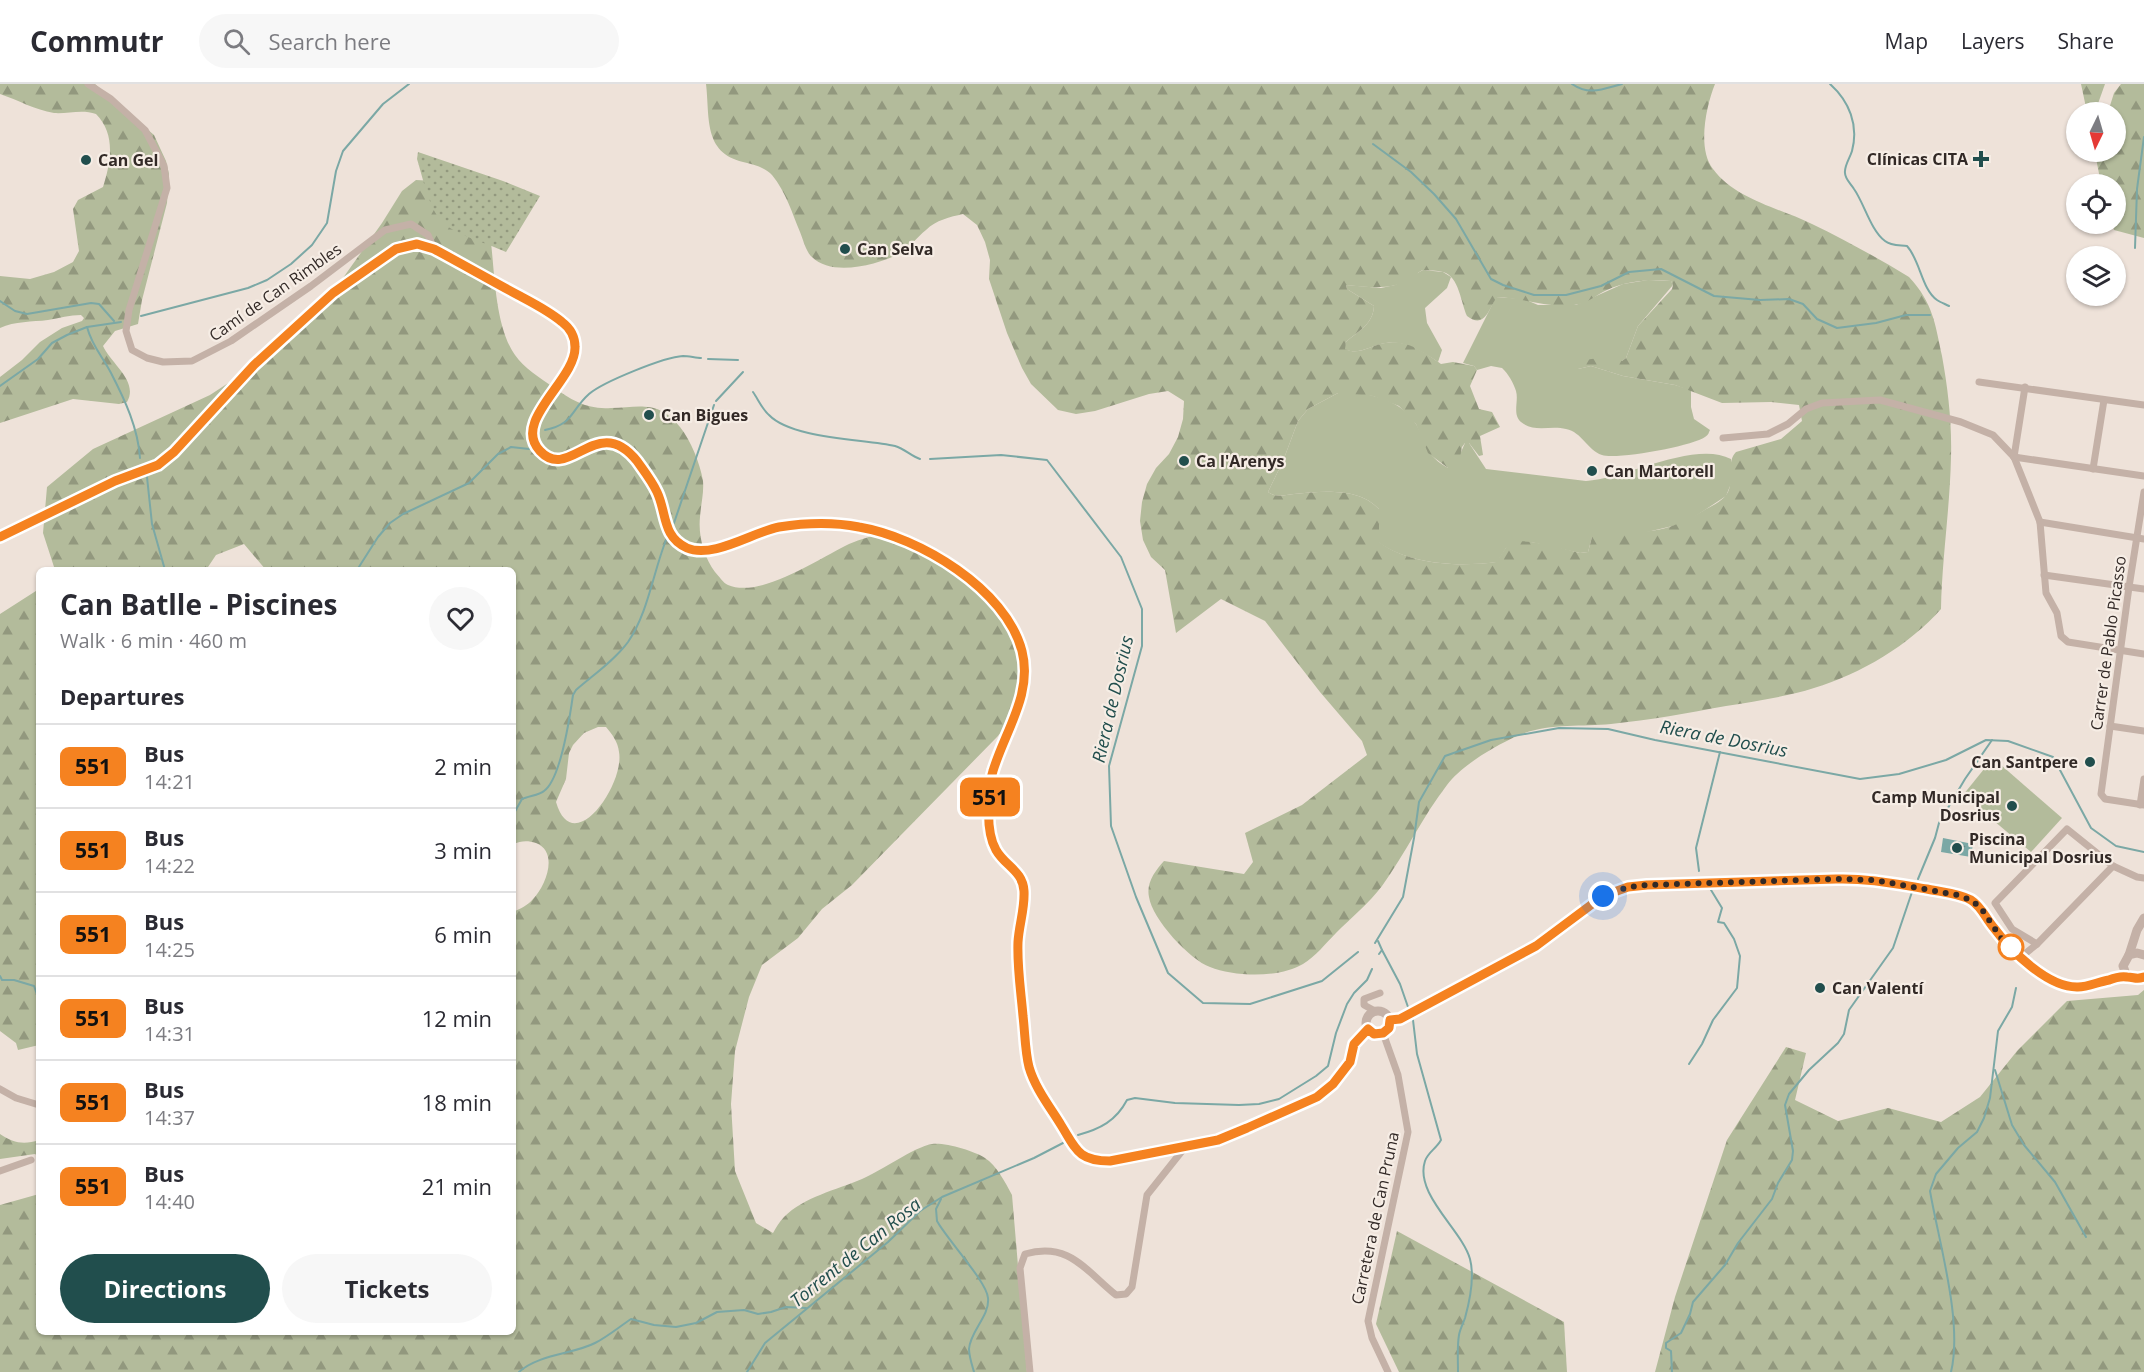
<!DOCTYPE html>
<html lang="en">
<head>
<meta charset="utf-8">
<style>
	:root { --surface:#fff; --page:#f7f7f7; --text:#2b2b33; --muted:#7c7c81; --line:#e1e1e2; --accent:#214e4d }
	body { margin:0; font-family:"Open Sans",sans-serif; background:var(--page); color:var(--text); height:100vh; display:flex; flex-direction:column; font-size:22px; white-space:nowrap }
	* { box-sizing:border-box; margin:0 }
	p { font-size:20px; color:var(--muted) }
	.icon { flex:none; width:33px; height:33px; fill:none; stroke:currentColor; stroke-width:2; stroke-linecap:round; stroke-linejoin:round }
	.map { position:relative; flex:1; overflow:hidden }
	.drawer { position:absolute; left:36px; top:483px; width:480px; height:768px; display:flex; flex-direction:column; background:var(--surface); border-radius:9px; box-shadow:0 2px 4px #0004 }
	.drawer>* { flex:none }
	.badge { padding:0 12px; border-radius:9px; font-size:21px; line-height:39px }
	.needle { width:39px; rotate:185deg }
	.tools { position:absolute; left:2066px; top:18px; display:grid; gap:12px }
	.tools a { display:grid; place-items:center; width:60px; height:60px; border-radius:50%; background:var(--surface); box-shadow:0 2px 4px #0004; font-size:30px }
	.you { position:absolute; width:30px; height:30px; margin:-15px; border:4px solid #fff; border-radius:50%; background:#1a73e8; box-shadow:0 0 0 9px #1a73e833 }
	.map>.badge { position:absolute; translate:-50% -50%; box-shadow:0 0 0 3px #fff }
	h2 { padding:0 24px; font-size:22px; line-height:54px }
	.round { display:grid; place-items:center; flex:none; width:63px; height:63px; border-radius:32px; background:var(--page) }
	.summary { display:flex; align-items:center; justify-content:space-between; height:102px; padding:0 24px }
	h1 { font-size:28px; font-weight:700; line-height:45px }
	.primary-button { display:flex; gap:12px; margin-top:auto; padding:12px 24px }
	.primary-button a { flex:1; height:69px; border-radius:36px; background:var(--accent); color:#fff; font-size:24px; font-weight:700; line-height:69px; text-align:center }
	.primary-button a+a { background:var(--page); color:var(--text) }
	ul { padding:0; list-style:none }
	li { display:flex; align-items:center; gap:18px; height:84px; padding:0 24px; border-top:2px solid var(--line) }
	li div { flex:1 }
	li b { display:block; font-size:22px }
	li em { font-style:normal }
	li .badge { min-width:66px; font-weight:700; text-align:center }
	header { display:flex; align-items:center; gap:36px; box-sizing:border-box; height:84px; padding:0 30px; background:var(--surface); border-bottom:2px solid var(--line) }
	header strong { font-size:28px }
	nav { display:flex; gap:33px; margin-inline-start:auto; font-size:21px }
	.search { width:420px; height:54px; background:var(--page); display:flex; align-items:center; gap:15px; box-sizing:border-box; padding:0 21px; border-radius:33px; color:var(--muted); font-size:22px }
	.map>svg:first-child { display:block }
	.grass { fill:#b3bb9b }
	.forest { fill:url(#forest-firs); fill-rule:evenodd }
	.park { fill:url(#park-dots) }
	.water { fill:url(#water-ripples) }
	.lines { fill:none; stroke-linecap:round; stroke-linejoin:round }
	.stream { stroke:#7ba8a5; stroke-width:2 }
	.minor { stroke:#c4b1a7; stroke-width:7 }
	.tertiary { stroke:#c4b1a7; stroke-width:9 }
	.line-casing { stroke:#fff; stroke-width:14 }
	.line { stroke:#f58220; stroke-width:9 }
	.walk { stroke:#322926; stroke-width:6; stroke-dasharray:0 10.8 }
	.poi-dot { fill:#214e4d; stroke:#f6ede5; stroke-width:2 }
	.stop-dot { fill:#fff; stroke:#f58220; stroke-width:3 }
	.labels { text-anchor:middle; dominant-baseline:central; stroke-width:4.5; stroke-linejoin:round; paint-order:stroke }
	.poi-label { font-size:16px; font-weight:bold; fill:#322926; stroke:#f6ede5; text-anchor:start }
	.street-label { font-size:16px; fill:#322926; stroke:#f6ede5 }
	.water-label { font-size:18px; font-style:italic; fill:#214e4d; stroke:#f6ede5 }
</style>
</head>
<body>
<header>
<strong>Commutr</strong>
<div class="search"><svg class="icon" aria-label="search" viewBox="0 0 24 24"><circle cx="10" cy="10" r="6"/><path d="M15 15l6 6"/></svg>Search here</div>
<nav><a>Map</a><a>Layers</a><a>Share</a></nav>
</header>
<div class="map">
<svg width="2144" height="1288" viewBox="0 0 2144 1288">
	<defs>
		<pattern id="forest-firs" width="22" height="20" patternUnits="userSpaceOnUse" patternTransform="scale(1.5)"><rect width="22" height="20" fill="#b3bb9b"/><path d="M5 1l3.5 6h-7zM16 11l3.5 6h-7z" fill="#92987e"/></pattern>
		<pattern id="park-dots" width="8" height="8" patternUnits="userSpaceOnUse" patternTransform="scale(1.5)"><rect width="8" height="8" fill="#b3bb9b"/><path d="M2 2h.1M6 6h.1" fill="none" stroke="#92987e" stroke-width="1.8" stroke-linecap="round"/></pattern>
		<pattern id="water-ripples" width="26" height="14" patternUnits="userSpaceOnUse" patternTransform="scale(1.5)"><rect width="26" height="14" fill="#7ba8a5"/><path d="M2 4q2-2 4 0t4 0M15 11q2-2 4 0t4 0" fill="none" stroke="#658986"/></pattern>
	</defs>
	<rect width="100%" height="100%" fill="#eee2d9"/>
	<g class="grass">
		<path d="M1423 186 1443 188 1451 193 1447 204 1425 224 1427 239 1442 266 1438 278C1423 268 1405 256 1386 259 1371 261 1359 272 1344 265L1346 258C1358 247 1373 241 1374 222L1347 205 1346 201 1381 204 1395 201Z"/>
		<path d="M1648 196 1671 197 1673 201 1638 242 1626 274 1622 277H1578V285L1591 282 1623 292 1675 301 1691 306V323L1694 335 1710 346C1708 350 1709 350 1705 353 1693 362 1616 376 1602 371 1587 366 1582 348 1566 345 1551 341 1534 349 1521 338 1512 330 1519 317 1516 307 1514 300 1508 289 1502 284L1491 282 1477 286 1474 282 1463 279 1496 213 1524 215 1538 221H1576L1623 200Z"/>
		<path d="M1338 309C1366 307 1401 315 1416 340 1428 361 1425 371 1448 384L1461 368 1465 359H1469L1486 385 1586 397C1627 394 1695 356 1731 375L1732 397 1726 412 1685 439 1643 449 1592 453 1588 468 1580 469 1531 458 1506 464 1497 478C1459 483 1410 481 1378 458L1379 425C1359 403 1321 407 1294 410 1284 411 1277 414 1268 408L1283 377 1298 337 1308 325Z"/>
		<path d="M1993 674 2062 734 2031 768 1963 711Z"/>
	</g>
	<g class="forest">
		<path d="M0 0H95L154 51 166 77 169 90 167 119 142 216 138 240 115 247 103 262C111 280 139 297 127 318L119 320 73 315 0 339V293L22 276 40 258 62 244 82 237 84 234 81 231C70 231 59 234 48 236 32 238 15 237 0 244V192L30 195 54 188 73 178 79 167 73 125 78 116 103 103C111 78 116 50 96 30 82 25 68 30 54 29 35 26 18 16 0 10Z"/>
		<path d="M706 0H1715C1706 22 1697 65 1713 85 1735 115 1779 124 1812 140 1845 156 1878 174 1909 193 1933 219 1935 239 1942 272 1948 305 1952 339 1951 373 1950 424 1942 474 1941 525 1909 561 1861 590 1814 604 1786 613 1755 617 1726 622 1688 629 1650 636 1611 640 1581 643 1545 639 1517 652 1495 662 1462 681 1447 701 1423 732 1405 770 1382 802 1369 819 1351 834 1336 849 1326 859 1315 873 1303 880 1280 894 1235 893 1210 883 1190 876 1152 835 1149 813 1146 799 1155 787 1164 777L1244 790 1253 778 1245 749 1302 721 1367 671 1362 657 1320 608 1265 537 1221 515 1176 549 1165 486 1151 473 1143 456 1140 437 1142 418 1147 400 1156 384 1169 370 1178 353 1183 335 1184 317 1168 307 1149 310 1095 327 1076 330 1058 326 1031 300 1022 284 1007 249 989 195 990 176 985 158 977 141 963 130C950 133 936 136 926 146 917 153 909 165 899 170 876 181 832 193 812 173 806 168 803 155 800 148 792 129 786 108 772 91 766 84 753 80 743 78 703 68 710 34 706 0ZM1423 186C1429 187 1437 186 1443 188 1459 192 1461 219 1467 232 1485 246 1489 224 1497 213 1523 214 1547 224 1574 221 1587 220 1596 211 1607 206 1627 197 1649 195 1671 197L1673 201 1672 205 1638 242 1626 274 1622 277 1599 274 1577 277 1578 285 1591 282 1623 292 1675 301 1722 319 1771 318 1799 321 1802 337 1781 355 1736 368C1726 378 1734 395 1728 408 1724 416 1714 421 1706 425 1667 450 1643 450 1598 446L1592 453 1588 468 1580 469C1566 465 1524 453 1512 459 1505 462 1501 472 1496 478 1459 483 1410 481 1379 458V425C1359 403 1321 407 1294 410 1284 411 1277 414 1268 408L1283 377 1298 337 1308 325 1338 309 1373 312 1399 322 1416 340 1428 369 1448 384H1458L1462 363 1465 359H1469L1479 372 1483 371 1480 352 1500 343 1492 328 1479 325 1470 302 1477 286 1474 282 1453 278 1441 280C1425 269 1407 255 1385 259 1371 261 1359 272 1345 265L1346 258C1358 247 1373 241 1374 222L1347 205 1346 201C1368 203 1392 207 1412 194 1416 191 1418 188 1423 186Z"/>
		<path d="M2081 0H2105L2095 28H2087Z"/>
		<path d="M2121 0H2144V154L2114 146 2112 140H2115V100H2101L2095 69 2115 68V28H2108L2114 9Z"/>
		<path d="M416 96 436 97 489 143C495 179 493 240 515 271 524 284 540 294 553 303 571 316 588 326 611 324 640 323 659 316 680 343 691 357 700 379 703 397 704 409 701 420 700 433 698 452 704 473 715 488 719 492 723 499 728 501 760 515 820 474 849 460 861 455 872 452 884 448L936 471 1006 533 1026 585 1009 639 997 653 852 801 822 825 798 854 762 881 749 913 735 967 731 1020 735 1087 756 1139 773 1149C776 1144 779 1138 784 1133 804 1113 836 1106 862 1095 881 1087 914 1063 932 1060 944 1058 975 1067 985 1074 997 1082 1005 1098 1012 1111L1027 1288H0V1121L39 1110V1248H513V828C520 825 528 821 533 815 546 802 559 768 536 759 527 756 521 757 513 760V486H266L244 460 216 471 206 486H55L43 449 47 403 93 365 210 311 242 290 338 201 382 139 402 107ZM598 643H606C612 650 618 658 619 668 625 700 573 776 556 718L566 695 569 669 573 661 584 649Z"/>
		<path d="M39 505V961L18 966 16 959 0 947V530Z"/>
		<path d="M2144 906V1288H1655L1675 1213 1727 1056 1786 963 1806 969 1795 1016 1838 1037 1888 1024 1941 1038 1980 1013 2017 967 2067 917 2138 911Z"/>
		<path d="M0 1050C13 1059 24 1061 39 1056V1073L35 1070 0 1075Z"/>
		<path d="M1397 1147 1564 1238 1567 1288H1399L1376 1240Z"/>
	</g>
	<path class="park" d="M418 68 503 97 540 112 506 168C489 160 453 150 441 137 428 121 423 94 417 75Z"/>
	<path class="water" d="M1943 754 1973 760 1971 773 1941 768Z"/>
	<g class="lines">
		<g class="stream">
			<path d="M1572 0C1589 12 1603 5 1622 0"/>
			<path d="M1830 0C1849 17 1859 41 1852 67 1850 74 1844 82 1845 89 1845 95 1851 100 1854 105 1864 119 1871 147 1885 157 1891 162 1900 161 1907 162 1920 176 1922 206 1937 216 1940 218 1945 220 1949 222"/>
			<path d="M1373 60 1411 88 1434 110 1456 135 1491 195 1503 201 1534 211H1566L1601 202 1629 188 1661 185 1714 212 1760 216 1789 215 1803 220 1817 235 1837 244 1876 239 1906 231H1930"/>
			<path d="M2135 164 2137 105 2144 53"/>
			<path d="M0 217 15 227 27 230 91 219 99 220 114 237"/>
			<path d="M141 232 248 204 267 196 291 180 312 161 327 139 336 87 343 67 383 20 409 0"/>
			<path d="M87 243C92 262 102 272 111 289 125 316 138 344 140 374"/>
			<path d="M708 275 738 276"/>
			<path d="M0 302 38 275 52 259 67 251 87 243 121 238"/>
			<path d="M753 308C758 315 762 325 769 331 792 355 864 355 895 362 905 365 911 372 920 375"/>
			<path d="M716 317 743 288"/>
			<path d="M545 346C574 340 570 327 589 310 603 298 664 273 683 272 689 272 696 274 701 274"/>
			<path d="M930 375 1001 371 1047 376 1121 473 1142 525V562L1109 682 1111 742 1136 813 1168 889 1203 919 1250 920 1322 897 1358 868"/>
			<path d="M147 393 152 440 165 486"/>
			<path d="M674 439 714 321"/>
			<path d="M357 486 378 453 390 439 403 430 469 399 498 370 511 363 529 365"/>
			<path d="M513 731 522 715C528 712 540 711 544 707 561 695 570 632 573 611L576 606C593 591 614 577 628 558 648 529 653 489 666 456"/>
			<path d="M1699 787 1696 764 1720 668"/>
			<path d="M1918 795 1935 754 1939 739 1965 695 1992 656"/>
			<path d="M1378 857 1382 866 1379 870"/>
			<path d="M1375 859 1403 813 1414 754 1419 718 1445 672 1491 656 1559 644 1608 645 1655 656 1860 695 1899 690 1946 676 1986 656 2008 657 2053 673 2091 744 2116 762 2144 768"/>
			<path d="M1382 866 1400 900 1408 923"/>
			<path d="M0 892 2 896H14L34 902 39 916"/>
			<path d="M1413 936 1417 970 1441 1056C1436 1065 1428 1068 1425 1077 1414 1110 1462 1146 1470 1175 1475 1194 1470 1216 1465 1234 1463 1240 1460 1245 1459 1251 1457 1263 1458 1276 1458 1288"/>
			<path d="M1689 980 1702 960 1713 936 1737 904 1740 872 1734 855 1724 839 1718 838 1722 824 1711 806"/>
			<path d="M1995 986 2012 1041 2024 1061 2055 1098 2086 1153"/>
			<path d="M1078 1051C1100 1045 1116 1037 1127 1016L1135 1014 1175 1019 1239 1021 1259 1020 1279 1015 1316 992 1328 982 1336 949 1347 920 1354 909 1367 896 1372 885"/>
			<path d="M941 1115 936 1125 937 1137C946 1154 987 1198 988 1214 990 1232 970 1247 969 1265 969 1272 972 1281 974 1288"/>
			<path d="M519 1288C539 1270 574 1270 595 1259 607 1253 619 1243 631 1235L654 1241 676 1243 696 1239 717 1228 744 1226 758 1230 771 1228 786 1223 806 1224"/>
			<path d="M747 1288 765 1259 888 1158 920 1127 942 1113 1034 1074 1063 1059"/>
			<path d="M1672 1288 1671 1267 1666 1264V1259L1681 1249 1690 1230 1693 1218 1725 1181 1738 1159 1772 1115 1778 1099 1792 1076 1793 1067 1785 1021 1789 1010 1809 986 1838 959 1844 950 1849 926 1893 864 1912 808"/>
			<path d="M1951 1288C1963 1238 1939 1159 1930 1107L1936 1090 1958 1064 1977 1048 1984 1034 1990 1014 1998 947 2012 923 2016 904"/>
		</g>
		<g class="minor">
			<path d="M88 0 111 15 145 46 164 82 167 104 129 226 126 247 132 266 147 274 163 278 192 277 231 257 311 202 385 146 411 140 428 151 434 165"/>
			<path d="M1979 298 2144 321"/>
			<path d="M1723 354 1768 350 1788 340 1806 325 1822 319 1880 316 1961 338 1993 351 2014 373 2040 438 2046 509 2057 529 2061 552 2068 558 2144 570"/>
			<path d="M2014 373 2144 392"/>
			<path d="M2014 373 2025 303"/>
			<path d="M2093 385 2104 316"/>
			<path d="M2144 408 2129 503 2101 710 2105 715 2144 721"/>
			<path d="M2040 438 2144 455"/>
			<path d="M2044 491 2144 505"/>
			<path d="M2110 642 2144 647"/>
			<path d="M2140 721 2144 695"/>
			<path d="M2037 860 2012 845 1995 819 2067 745 2113 782"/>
			<path d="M2021 873 2037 860 2113 782 2137 793 2144 794"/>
			<path d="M1375 927 1364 921V915L1380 909"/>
			<path d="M1383 949 1398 991 1408 1048 1368 1237 1372 1254 1388 1288"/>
			<path d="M0 1005 16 1014 39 1021"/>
			<path d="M0 1087 31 1076"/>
			<path d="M1030 1288 1020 1184 1025 1170C1069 1157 1086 1187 1116 1211L1126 1210 1132 1203 1147 1111 1186 1062"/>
		</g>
		<g class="tertiary">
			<path d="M0 453 115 397 158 381 174 368 254 281 333 209 396 165 407 161 426 162 546 227C553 231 562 236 568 243 600 283 522 318 534 357 548 403 595 346 622 362 637 371 652 394 658 410 666 431 663 455 689 465 713 473 756 447 780 443 806 439 834 438 860 443 918 453 1010 508 1022 570 1029 605 1014 634 1001 666 998 674 993 683 991 691 990 700 989 709 989 718 988 732 988 752 994 764 1003 782 1023 785 1024 807 1025 825 1019 843 1018 861 1017 885 1021 910 1024 934 1025 952 1025 971 1031 988 1037 1007 1050 1023 1061 1040 1076 1065 1077 1077 1110 1077L1218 1056 1247 1044 1317 1013 1333 1000 1350 978 1354 960 1368 944"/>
			<path d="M2129 871 2137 846 2144 834"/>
			<path d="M2144 871 2137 869 2129 871 2123 882 2126 890 2132 894 2144 893"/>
			<circle cx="1378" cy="939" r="12"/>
			<path d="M1390 936 1400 935 1536 862 1603 812 1628 803 1647 801 1856 794C1880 796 1955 806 1973 818 1985 826 1991 842 2001 853 2018 873 2052 906 2079 903 2096 901 2112 895 2129 892"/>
		</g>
	</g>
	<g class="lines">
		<g class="line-casing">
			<path id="line" d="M0 453 115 397 158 381 174 368 254 281 333 209 396 165 417 160 434 165C462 180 490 196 518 211 533 219 549 227 562 238 570 244 575 253 575 263 576 296 511 337 540 367 570 399 597 327 637 377 644 387 652 397 657 408 667 429 662 453 687 464 713 475 753 448 779 443 805 439 833 438 859 443 919 453 1006 505 1022 567 1033 610 1005 647 993 687 990 696 990 706 989 716 988 731 988 752 996 766 1005 782 1023 787 1024 807 1025 824 1019 841 1018 858 1017 883 1021 908 1023 932 1025 949 1025 967 1029 983 1035 1004 1050 1023 1061 1041 1076 1065 1078 1077 1110 1077L1218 1056 1247 1044 1317 1013 1333 1000 1350 978 1354 960 1368 945 1374 950 1383 949 1389 944 1390 936 1400 935 1536 862 1603 812 1628 803 1647 801 1836 795C1867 794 1896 800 1927 805 1941 808 1958 809 1971 816 1982 823 1986 835 1994 844 2011 867 2048 904 2078 903 2088 903 2098 898 2109 896 2114 894 2121 892 2127 893 2134 893 2137 896 2144 893"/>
		</g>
		<use href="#line" class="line"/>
		<path class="walk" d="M1603 812 1628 803 1647 801 1836 795 1874 796 1957 811 1971 816 1981 824 2001 854 2011 863"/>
	</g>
	<g class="poi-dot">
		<path d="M1978 66h6v6h6v6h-6v6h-6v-6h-6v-6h6z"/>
		<circle cx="86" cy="76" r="6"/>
		<circle cx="845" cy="165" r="6"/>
		<circle cx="649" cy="331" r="6"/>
		<circle cx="1184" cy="377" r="6"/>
		<circle cx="1592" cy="387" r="6"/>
		<circle cx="2090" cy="678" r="6"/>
		<circle cx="2012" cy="722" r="6"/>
		<circle cx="1957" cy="764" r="6"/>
		<circle cx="1820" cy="904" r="6"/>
	</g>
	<circle class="stop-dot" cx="2011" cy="863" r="12"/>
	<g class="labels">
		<g class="poi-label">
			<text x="1968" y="75" text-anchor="end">Clínicas CITA</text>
			<text x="98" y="76">Can Gel</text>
			<text x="857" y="165">Can Selva</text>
			<text x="661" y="331">Can Bigues</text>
			<text x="1196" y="377">Ca l'Arenys</text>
			<text x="1604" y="387">Can Martorell</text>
			<text x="2078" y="678" text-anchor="end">Can Santpere</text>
			<text x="2000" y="713" text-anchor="end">Camp Municipal<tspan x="2000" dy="18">Dosrius</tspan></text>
			<text x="1969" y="755">Piscina<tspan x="1969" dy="18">Municipal Dosrius</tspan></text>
			<text x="1832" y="904">Can Valentí</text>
		</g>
		<g class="street-label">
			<text transform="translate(275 208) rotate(-35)">Camí de Can Rimbles</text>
			<text transform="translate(2108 559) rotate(-82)">Carrer de Pablo Picasso</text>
			<text transform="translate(1375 1134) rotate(-78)">Carretera de Can Pruna</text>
		</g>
		<g class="water-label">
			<text transform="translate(1112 615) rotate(-77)">Riera de Dosrius</text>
			<text transform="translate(1724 654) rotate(11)">Riera de Dosrius</text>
			<text transform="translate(855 1168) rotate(-39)">Torrent de Can Rosa</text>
		</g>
	</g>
</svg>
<div class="tools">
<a><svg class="needle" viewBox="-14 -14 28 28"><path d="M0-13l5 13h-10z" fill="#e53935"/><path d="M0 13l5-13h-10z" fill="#7c7c81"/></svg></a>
<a><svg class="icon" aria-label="locate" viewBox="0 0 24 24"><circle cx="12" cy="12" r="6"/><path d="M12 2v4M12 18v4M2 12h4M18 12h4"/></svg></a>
<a><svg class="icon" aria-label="layers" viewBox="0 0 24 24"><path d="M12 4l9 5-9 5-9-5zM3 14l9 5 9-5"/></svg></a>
</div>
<div class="you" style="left:1603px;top:812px"></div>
<b class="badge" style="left:990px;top:713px;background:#f58220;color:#111">551</b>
<section class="drawer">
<div class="summary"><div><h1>Can Batlle - Piscines</h1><p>Walk · 6 min · 460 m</p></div><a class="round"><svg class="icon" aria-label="heart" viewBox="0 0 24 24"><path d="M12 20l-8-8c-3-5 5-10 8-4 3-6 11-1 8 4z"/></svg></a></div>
<h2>Departures</h2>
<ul>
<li><span class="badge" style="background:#f58220;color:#111">551</span><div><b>Bus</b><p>14:21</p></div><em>2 min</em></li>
<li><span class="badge" style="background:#f58220;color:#111">551</span><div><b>Bus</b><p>14:22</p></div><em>3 min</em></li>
<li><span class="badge" style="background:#f58220;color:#111">551</span><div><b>Bus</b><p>14:25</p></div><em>6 min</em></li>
<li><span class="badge" style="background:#f58220;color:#111">551</span><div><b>Bus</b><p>14:31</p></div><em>12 min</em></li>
<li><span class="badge" style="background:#f58220;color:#111">551</span><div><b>Bus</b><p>14:37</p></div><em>18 min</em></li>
<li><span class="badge" style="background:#f58220;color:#111">551</span><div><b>Bus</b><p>14:40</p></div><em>21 min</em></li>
</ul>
<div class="primary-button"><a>Directions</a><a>Tickets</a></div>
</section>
</div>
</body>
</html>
